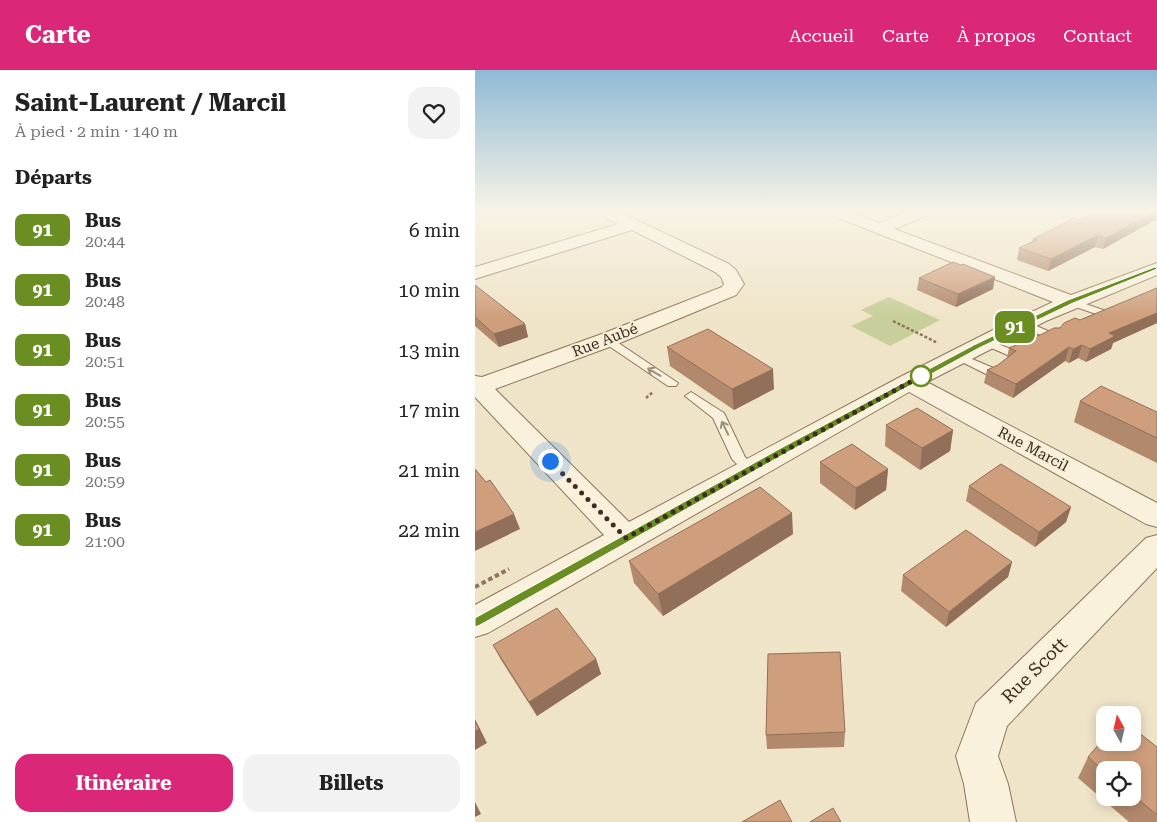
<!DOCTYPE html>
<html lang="fr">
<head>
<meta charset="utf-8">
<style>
	:root { --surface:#fff; --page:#f2f2f2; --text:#222; --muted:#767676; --accent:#db2777 }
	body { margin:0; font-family:"Roboto Serif",serif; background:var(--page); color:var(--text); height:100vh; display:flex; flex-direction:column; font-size:19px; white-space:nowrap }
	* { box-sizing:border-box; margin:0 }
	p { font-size:16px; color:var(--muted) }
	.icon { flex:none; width:28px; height:28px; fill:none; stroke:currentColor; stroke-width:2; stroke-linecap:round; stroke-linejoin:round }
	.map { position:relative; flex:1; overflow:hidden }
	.sheet { display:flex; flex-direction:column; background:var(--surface); width:475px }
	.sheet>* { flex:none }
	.badge { padding:0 10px; border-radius:8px; font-size:18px; line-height:32px }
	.needle { width:32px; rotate:352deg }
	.fabs { position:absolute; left:621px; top:636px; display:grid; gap:10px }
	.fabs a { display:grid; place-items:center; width:45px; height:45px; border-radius:10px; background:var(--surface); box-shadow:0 2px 12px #0003; font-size:25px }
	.you { position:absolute; width:25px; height:25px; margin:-12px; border:4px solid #fff; border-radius:50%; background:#1a73e8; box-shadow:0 0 0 8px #1a73e833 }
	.map>.badge { position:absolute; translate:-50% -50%; box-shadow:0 0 0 2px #fff }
	h2 { padding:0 15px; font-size:19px; line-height:45px }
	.round { display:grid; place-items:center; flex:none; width:52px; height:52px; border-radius:15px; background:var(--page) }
	.overview { display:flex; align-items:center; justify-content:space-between; height:85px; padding:0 15px }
	h1 { font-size:24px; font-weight:700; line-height:38px }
	.primary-button { display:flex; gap:10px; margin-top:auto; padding:10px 15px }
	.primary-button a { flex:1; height:58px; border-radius:15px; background:var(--accent); color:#fff; font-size:20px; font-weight:700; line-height:58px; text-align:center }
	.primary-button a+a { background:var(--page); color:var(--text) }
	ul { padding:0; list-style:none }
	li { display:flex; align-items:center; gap:15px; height:60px; padding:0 15px }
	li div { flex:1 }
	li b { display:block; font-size:19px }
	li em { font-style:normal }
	li .badge { min-width:55px; font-weight:700; text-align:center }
	header { display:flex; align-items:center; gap:30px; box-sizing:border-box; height:70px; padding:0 25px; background:var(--accent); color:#fff }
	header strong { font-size:24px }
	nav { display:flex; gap:28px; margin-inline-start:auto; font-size:18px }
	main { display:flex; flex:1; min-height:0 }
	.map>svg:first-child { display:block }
	.green { fill:#c9cf9b }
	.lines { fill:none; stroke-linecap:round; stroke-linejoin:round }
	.service-casing { stroke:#8d765c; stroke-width:2 }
	.minor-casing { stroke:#8d765c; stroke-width:2 }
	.path-far1 { stroke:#8d765c; stroke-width:2.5; stroke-dasharray:3 2; stroke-linecap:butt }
	.path { stroke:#8d765c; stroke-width:4; stroke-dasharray:4.5 3; stroke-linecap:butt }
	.service { fill:#faf1dc; fill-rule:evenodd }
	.minor { fill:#faf1dc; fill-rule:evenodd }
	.wall { fill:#b2896c; fill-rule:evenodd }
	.shaded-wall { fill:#916f58 }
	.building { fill:#cf9f7d; stroke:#916f58 }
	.oneway { stroke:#9c907e }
	.line { fill:#6b8e23; stroke:#fff }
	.walk { stroke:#3d2e20; stroke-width:5; stroke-dasharray:0 9 }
	.stop-dot { fill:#fff; stroke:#6b8e23; stroke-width:2.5 }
	.labels { text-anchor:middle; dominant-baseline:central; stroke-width:4; stroke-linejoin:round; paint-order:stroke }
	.street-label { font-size:15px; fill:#3d2e20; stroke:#f7eed8 }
	.near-street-label { font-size:18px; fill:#3d2e20; stroke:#f7eed8 }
</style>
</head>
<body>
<header>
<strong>Carte</strong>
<nav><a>Accueil</a><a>Carte</a><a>À propos</a><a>Contact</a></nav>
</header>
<main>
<section class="sheet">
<div class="overview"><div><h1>Saint-Laurent / Marcil</h1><p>À pied · 2 min · 140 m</p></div><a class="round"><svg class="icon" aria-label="heart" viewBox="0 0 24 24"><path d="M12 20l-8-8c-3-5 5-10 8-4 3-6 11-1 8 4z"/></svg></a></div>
<h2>Départs</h2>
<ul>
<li><span class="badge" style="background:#6b8e23;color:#fff">91</span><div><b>Bus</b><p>20:44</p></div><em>6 min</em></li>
<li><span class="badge" style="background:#6b8e23;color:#fff">91</span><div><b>Bus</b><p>20:48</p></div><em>10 min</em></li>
<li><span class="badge" style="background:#6b8e23;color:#fff">91</span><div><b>Bus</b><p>20:51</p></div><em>13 min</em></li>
<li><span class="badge" style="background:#6b8e23;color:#fff">91</span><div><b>Bus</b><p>20:55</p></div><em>17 min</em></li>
<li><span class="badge" style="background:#6b8e23;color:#fff">91</span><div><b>Bus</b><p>20:59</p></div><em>21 min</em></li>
<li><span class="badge" style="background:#6b8e23;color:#fff">91</span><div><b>Bus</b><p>21:00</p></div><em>22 min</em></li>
</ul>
<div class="primary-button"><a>Itinéraire</a><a>Billets</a></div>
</section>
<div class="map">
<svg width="682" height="752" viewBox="0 0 682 752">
	<rect width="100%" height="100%" fill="#f0e4c8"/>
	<path class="green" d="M414 227 465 250 415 276 376 256 398 246 386 240Z"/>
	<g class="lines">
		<g class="service-casing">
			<g id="service">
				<path d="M596 229 634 242 635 244 630 247 592 234V230Z"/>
				<path d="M548 250 582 265 584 267 582 269H574L544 255 543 253 544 251Z"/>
				<path d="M132 267 136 268 203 313 201 316H193L128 272 126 270 128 268Z"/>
				<path d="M511 269 543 282 545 284 539 287 535 286 507 274 505 272Z"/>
				<path d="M483 283 523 300 525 303 519 307 515 306 479 288 477 286Z"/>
				<path d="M216 322 249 343 270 387 282 399 280 402H270L257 389 238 348 210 326Z"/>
			</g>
		</g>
		<g class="minor-casing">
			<g id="minor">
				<path d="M124 142H145L254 194 261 200 269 214 261 225 140 275 20 319 154 452 425 307 518 260 578 232 356 145 354 142H377L404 153 432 142H455L453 145 419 159 596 225 682 193V205L571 251 452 312 682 433V457L671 454 434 322 13 563 0 567V535L129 465 0 327V306L7 307 124 265 247 217 249 214 246 207 240 202 157 160 0 209V197L143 154 126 145Z"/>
				<path d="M682 465V498L532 656 523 686 533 714 541 752H495L489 714 481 686 501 633 671 468Z"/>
			</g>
		</g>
		<g class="path-far1">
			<path d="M418 251 463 273"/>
			<path d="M171 328 178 322"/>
		</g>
		<path class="path" d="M0 517 34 499"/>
		<use href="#service" class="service"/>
		<use href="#minor" class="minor"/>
	</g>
	<g class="wall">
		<path d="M682 142V149L628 179 620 177 573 201 542 190 544 178 557 172 558 169 604 150Z"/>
		<path d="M444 208 518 219 481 237 442 220Z"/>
		<path d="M0 215 50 254 53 267 24 277 0 256Z"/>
		<path d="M682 216V253L638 273 636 279 611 292 603 288 594 293 590 291 538 328 509 313 512 300 523 295 532 288 534 278 548 273 549 269 563 266 605 250 681 219Z"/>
		<path d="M192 277 299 319 259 340 195 296Z"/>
		<path d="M605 331 682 342V393L599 352Z"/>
		<path d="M411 355 478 360 475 381 445 400 410 376Z"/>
		<path d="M345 392 413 399 411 420 380 440 345 413Z"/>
		<path d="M494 416 596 437 591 452 560 477 491 431Z"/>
		<path d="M318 464 188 546 159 513 154 491Z"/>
		<path d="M537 492 533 507 471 557 426 521 428 505Z"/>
		<path d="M18 575 121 589 126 604 62 646 26 590Z"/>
		<path d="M370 662 369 677 292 679 291 665Z"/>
		<path d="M682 677V752H654L603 708 613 687ZM630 700H658V728H630Z"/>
	</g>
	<g class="shaded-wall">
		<path d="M679 142H682V149L628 179 631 168Z"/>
		<path d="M623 165 620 177 573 201 576 189Z"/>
		<path d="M520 207 518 219 481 237 483 224Z"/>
		<path d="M682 243V253L638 273 636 279 611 292 615 279 634 263Z"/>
		<path d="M50 254 53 267 24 277 19 264Z"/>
		<path d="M607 275 603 288 594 293 598 279Z"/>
		<path d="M594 277 590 291 538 328 541 314Z"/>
		<path d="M298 299 299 319 259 340 257 319Z"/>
		<path d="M478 360 475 381 445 400 447 378Z"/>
		<path d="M413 399 411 420 380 440 381 418Z"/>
		<path d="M596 437 591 452 560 477 564 462Z"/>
		<path d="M317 443 318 464 188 546 183 524Z"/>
		<path d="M39 444 45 459 0 481V462Z"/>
		<path d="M537 492 533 507 471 557 474 542Z"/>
		<path d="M121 589 126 604 62 646 54 632Z"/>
		<path d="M0 649 12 673 0 680Z"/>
		<path d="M0 732 6 744 0 747Z"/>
	</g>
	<g class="building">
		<path d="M620 142H679L631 168 623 165 576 189 544 178 562 170 558 169 599 148 604 150Z"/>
		<path d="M478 192 486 195 488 194 520 207 483 224 444 208Z"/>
		<path d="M0 215 50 254 19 264 0 247Z"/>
		<path d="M682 218V243L634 263 640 266 615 279 607 275 598 279 594 277 541 314 512 300 523 295 541 281 534 278 549 272V269L557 263 563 266 579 258H585L589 253 600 248 605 250Z"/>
		<path d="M233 259 298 299 257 319 192 277Z"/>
		<path d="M626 316 682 342V368L605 331Z"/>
		<path d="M442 338 478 360 447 378 411 355Z"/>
		<path d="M377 374 413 399 381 418 345 392Z"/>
		<path d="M526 394 596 437 564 462 494 416Z"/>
		<path d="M0 399 11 412 15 410 39 444 0 462Z"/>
		<path d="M285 417 317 443 183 524 154 491Z"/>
		<path d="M491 460 537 492 474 542 428 505Z"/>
		<path d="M82 538 121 589 54 632 18 575Z"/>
		<path d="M365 582 370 662 291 665 293 584Z"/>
		<path d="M0 651 4 659 0 661Z"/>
		<path d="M658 658 682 677V745L658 725V700H630V702L613 687 630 667V672H658Z"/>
		<path d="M305 730 317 752H267Z"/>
		<path d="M358 738 366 752H335Z"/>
	</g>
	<defs><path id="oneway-shaft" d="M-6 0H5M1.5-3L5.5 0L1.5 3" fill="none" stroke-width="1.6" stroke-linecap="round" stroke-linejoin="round" transform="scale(1.25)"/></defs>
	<g class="oneway">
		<use href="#oneway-shaft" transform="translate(179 302) rotate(-149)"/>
		<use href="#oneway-shaft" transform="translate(250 358) rotate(-116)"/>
	</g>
	<linearGradient id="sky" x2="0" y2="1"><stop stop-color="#8fbad6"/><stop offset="0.57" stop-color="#f8f3e6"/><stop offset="1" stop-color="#f8f3e6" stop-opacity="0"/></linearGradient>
	<rect width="682" height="247" fill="url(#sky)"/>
	<path class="line" d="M680 197 682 199 598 233 504 278 313 382 5 555 0 557V548L306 378 499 275 593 230Z"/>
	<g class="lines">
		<path class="walk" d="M75 391 151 468 446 306"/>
	</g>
	<circle class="stop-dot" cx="446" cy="306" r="10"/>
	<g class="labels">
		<g class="street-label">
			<text transform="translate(130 270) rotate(-21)">Rue Aubé</text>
			<text transform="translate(558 379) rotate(28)">Rue Marcil</text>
		</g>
		<g class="near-street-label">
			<text transform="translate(559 600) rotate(-45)">Rue Scott</text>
		</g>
	</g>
</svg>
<div class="fabs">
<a><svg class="needle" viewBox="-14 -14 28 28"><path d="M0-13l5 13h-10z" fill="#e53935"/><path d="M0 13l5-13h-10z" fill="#767676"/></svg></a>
<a><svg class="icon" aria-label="locate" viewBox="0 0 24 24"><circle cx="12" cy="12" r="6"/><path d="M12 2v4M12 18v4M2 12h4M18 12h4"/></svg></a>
</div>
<div class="you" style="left:75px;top:391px"></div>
<b class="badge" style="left:540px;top:257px;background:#6b8e23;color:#fff">91</b>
</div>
</main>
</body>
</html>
